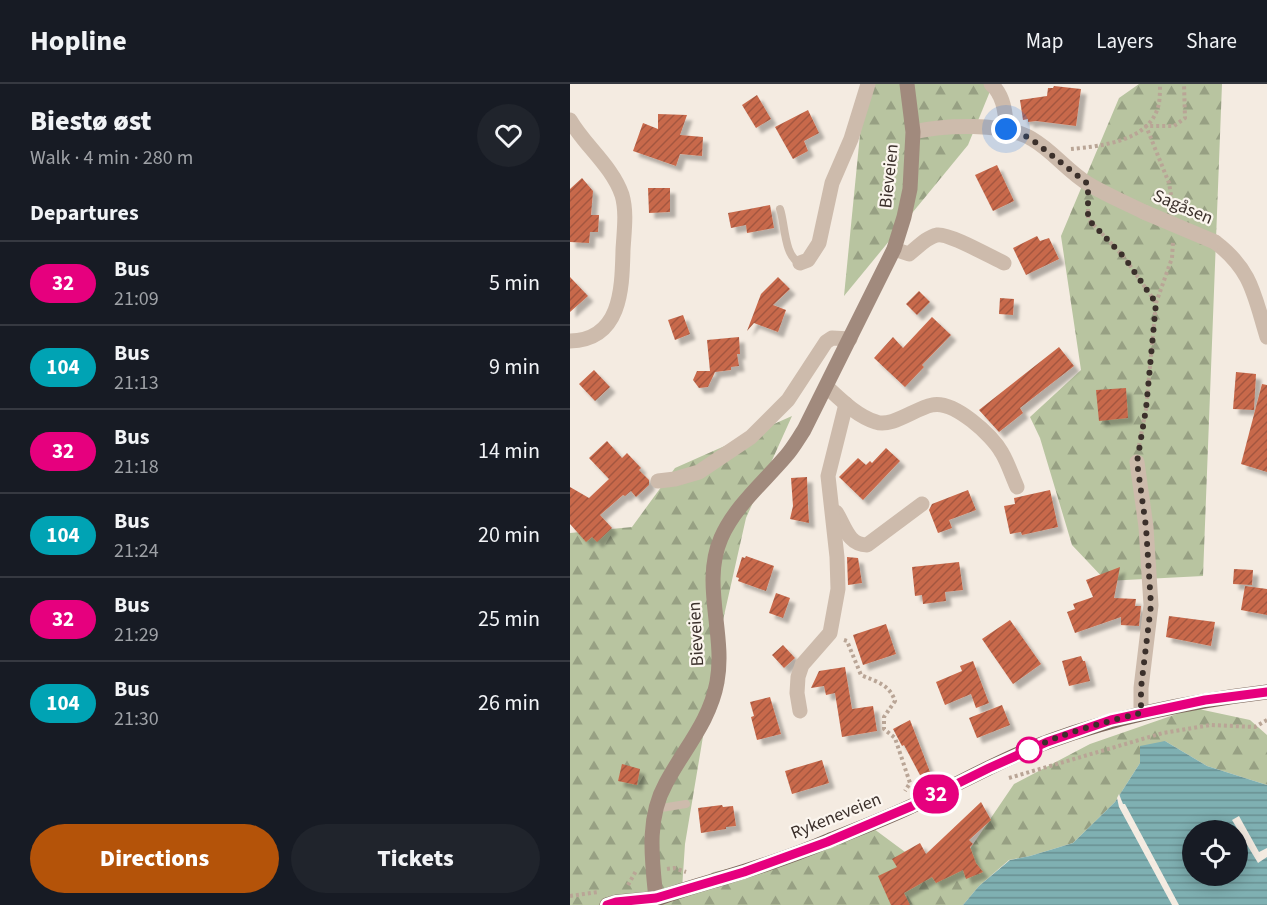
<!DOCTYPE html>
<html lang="en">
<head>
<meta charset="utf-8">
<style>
	:root { --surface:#171b24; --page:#20242c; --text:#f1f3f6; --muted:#9ea1a6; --line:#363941; --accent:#b45309 }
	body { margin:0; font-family:"Source Sans 3",sans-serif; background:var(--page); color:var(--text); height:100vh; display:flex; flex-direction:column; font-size:22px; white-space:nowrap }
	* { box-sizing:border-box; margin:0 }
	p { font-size:20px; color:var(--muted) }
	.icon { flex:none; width:33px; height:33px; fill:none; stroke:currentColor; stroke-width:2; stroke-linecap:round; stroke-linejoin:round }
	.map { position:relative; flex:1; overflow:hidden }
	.sheet { display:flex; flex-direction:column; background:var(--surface); width:570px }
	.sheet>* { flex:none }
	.badge { padding:0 12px; border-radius:20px; font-size:21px; line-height:39px }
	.tools { position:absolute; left:612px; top:736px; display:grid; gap:12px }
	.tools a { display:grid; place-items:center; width:66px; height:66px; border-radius:50%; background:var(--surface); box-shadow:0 3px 15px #0003; font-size:30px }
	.you { position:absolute; width:30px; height:30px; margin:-15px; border:4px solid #fff; border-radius:50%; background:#1a73e8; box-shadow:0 0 0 9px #1a73e833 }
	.map>.badge { position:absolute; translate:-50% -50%; box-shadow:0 0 0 3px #fff }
	h2 { padding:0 30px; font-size:22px; line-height:54px }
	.round { display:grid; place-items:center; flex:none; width:63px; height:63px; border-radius:32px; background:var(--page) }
	.summary { display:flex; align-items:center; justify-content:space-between; height:102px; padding:0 30px }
	h1 { font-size:28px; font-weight:800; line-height:45px }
	.cta { display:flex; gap:12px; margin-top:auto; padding:12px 30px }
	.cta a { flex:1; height:69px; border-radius:36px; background:var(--accent); color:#fff; font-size:24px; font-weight:800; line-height:69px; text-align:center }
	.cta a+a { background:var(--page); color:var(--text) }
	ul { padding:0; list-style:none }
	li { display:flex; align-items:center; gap:18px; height:84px; padding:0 30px; border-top:2px solid var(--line) }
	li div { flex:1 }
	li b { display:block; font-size:22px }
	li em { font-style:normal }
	li .badge { min-width:66px; font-weight:700; text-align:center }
	header { display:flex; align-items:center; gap:36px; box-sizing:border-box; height:84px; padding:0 30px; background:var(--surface); border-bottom:2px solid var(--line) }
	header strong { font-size:28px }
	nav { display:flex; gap:33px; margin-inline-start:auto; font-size:21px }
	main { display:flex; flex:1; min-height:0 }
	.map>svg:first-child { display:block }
	.forest { fill:url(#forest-firs) }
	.water { fill:url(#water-rules); fill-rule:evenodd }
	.pier { fill:#f4ebe1 }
	.building { fill:url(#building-hatch); filter:url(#shadow) }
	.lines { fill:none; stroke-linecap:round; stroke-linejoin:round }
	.path { stroke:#b9a596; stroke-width:4; stroke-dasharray:3 3; stroke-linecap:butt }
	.lane { stroke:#cdbbac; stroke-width:8 }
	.street { stroke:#cdbbac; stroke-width:15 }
	.secondary { stroke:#a18a7d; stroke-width:15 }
	.primary { stroke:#7d675c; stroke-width:15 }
	.street-bridge { stroke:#cdbbac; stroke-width:15 }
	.line-casing { stroke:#fff; stroke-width:14 }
	.line { stroke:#e6007e; stroke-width:9 }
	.walk { stroke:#3b302b; stroke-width:6; stroke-dasharray:0 10.8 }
	.stop-dot { fill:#fff; stroke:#e6007e; stroke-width:3 }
	.labels { text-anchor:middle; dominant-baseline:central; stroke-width:4.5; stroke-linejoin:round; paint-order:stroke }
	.street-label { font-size:18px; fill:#3b302b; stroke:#fbf5ee }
</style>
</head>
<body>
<header>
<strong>Hopline</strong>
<nav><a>Map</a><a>Layers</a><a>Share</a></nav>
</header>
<main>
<section class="sheet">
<div class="summary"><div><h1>Biestø øst</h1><p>Walk · 4 min · 280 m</p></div><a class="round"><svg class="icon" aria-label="heart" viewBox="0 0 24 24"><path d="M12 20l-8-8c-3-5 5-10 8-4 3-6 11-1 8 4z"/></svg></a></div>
<h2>Departures</h2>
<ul>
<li><span class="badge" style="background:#e6007e;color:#fff">32</span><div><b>Bus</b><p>21:09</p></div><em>5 min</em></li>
<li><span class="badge" style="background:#00a3b4;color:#fff">104</span><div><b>Bus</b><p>21:13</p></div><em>9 min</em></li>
<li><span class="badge" style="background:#e6007e;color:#fff">32</span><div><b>Bus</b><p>21:18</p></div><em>14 min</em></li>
<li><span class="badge" style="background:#00a3b4;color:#fff">104</span><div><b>Bus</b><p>21:24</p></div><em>20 min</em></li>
<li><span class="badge" style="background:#e6007e;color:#fff">32</span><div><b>Bus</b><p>21:29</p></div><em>25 min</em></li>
<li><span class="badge" style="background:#00a3b4;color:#fff">104</span><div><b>Bus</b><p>21:30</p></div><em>26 min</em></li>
</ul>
<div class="cta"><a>Directions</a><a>Tickets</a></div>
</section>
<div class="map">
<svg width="697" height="821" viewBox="0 0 697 821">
	<defs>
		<pattern id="forest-firs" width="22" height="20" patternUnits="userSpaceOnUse" patternTransform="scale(1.5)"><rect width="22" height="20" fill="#b8c4a0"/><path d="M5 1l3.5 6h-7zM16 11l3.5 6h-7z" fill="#97a083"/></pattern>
		<pattern id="water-rules" width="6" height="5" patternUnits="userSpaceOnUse" patternTransform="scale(1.5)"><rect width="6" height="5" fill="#7fb0b2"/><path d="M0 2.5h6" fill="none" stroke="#699091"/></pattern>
		<pattern id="building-hatch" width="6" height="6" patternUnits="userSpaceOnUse" patternTransform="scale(1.5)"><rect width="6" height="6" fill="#c8694b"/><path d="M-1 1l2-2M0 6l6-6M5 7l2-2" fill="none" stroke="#a4573f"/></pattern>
		<filter id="shadow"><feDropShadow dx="5.5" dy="5.5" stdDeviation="1.5" flood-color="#0004"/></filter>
	</defs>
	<rect width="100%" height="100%" fill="#f4ebe1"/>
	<g class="forest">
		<path d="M295 0H423L398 61 274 212Z"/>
		<path d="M569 0H652L633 492 536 497 502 461 470 354 460 333 511 286 491 152 549 14Z"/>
		<path d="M222 332 176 434 151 545 115 760 112 805 144 788 193 777 300 742 354 782 391 778 444 700 520 660 624 624 680 636 697 651V701L637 682 595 657 570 679 545 718 503 759 460 772 439 776 409 802 393 821H0V449L62 443 105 384Z"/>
	</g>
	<path class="water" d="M595 657 637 682 697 701V821H393L409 802 440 776 460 772 503 759 545 718 570 679V662ZM622 747H668V792H622Z"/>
	<g class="pier">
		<path d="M549 710 553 720H555L609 821H602L549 723 547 714Z"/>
		<path d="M669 732 689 768 697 764V773L688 779 662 736Z"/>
	</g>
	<g class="building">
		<path d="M484 2 511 5 506 42 466 37 458 38V35L453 36 450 16 477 12 478 4H483Z"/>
		<path d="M187 11 201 35 186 44 172 21Z"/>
		<path d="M238 26 249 49 234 57 238 67 223 75 205 43Z"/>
		<path d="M88 30 117 31 110 51 133 53 132 72 110 70 106 82 63 67 73 39 88 45Z"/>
		<path d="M427 81 444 117 423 127 405 91Z"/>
		<path d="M12 94 23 107 21 131H29L28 148H20L19 159 0 158V105Z"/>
		<path d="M78 104H100V128L79 129Z"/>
		<path d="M200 121 204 144 177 149 176 141 161 144 158 129Z"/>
		<path d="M467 152 470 157 479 154 489 175 456 191 443 164Z"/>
		<path d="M0 193 18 212 0 228Z"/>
		<path d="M208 193 220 205 203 221 216 226 208 248 184 239 177 247 191 210Z"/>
		<path d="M349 207 360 218 347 231 336 220Z"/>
		<path d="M430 214 444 215 443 231 429 230Z"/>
		<path d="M113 231 120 250 105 256 98 236Z"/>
		<path d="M362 233 381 251 352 281 354 283 335 303 304 274 323 253 333 264Z"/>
		<path d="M169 253 170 270H167L169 282 161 283V286L145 288 138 303 129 304 123 296 127 287H140L137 256Z"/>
		<path d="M489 263 504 282 450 324 453 329 429 348 409 326Z"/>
		<path d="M24 286 40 303 25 317 9 300Z"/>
		<path d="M666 288 686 290 684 326 663 325Z"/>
		<path d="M692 300 697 301V388L671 380Z"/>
		<path d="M556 304 558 334 529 337 526 306Z"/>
		<path d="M37 357 52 374 57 369 71 384 69 386 79 396V401L66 413 61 407 55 412 53 411 30 431 42 444 27 458 22 453 16 458 0 440V403L19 414 39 395 19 374Z"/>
		<path d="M316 364 330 377 293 416 269 393 288 374 296 381 300 377 302 379Z"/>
		<path d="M237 393 238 421 239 439 220 435 223 422 221 394Z"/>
		<path d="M398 406 406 426 379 436 382 444 368 449 359 426 362 420Z"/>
		<path d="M480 406 488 443 452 451 451 448 440 450 434 422 445 420 444 414Z"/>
		<path d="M176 472 204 482 196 507 168 497 169 494 166 493 172 473 175 474Z"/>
		<path d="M277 473 288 474 292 499 278 501Z"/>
		<path d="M389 478 393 506 375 508 376 517 353 520 352 511 345 512 342 483Z"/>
		<path d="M550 483 544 514 566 515 565 522H571L569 542 551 541V533L505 549 497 528 505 525 503 520 523 513 516 496Z"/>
		<path d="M664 485 683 486 682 501 663 500Z"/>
		<path d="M675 502 697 505V531L671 526Z"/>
		<path d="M206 509 220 514 213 534 199 529Z"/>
		<path d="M599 532 645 538 641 562 596 553Z"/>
		<path d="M440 536 471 580 443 600 412 555Z"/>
		<path d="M316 540 326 570 293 581 283 551Z"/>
		<path d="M213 561 225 574 214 584 202 571Z"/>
		<path d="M511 572 513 577H515L520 597 499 602 492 577Z"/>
		<path d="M403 577 419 619 406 624 401 610 375 621 366 598 392 587 390 582Z"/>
		<path d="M275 583 282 625 303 622 307 647 272 653 265 609 256 611 254 602 241 604 249 587Z"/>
		<path d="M200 613 211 650 187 656 181 633 184 632 180 618Z"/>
		<path d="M432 621 440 641 407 654 399 634Z"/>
		<path d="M340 636 360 688 351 693 334 661 332 662 323 645Z"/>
		<path d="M252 676 259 699 222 710 215 687Z"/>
		<path d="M52 680 70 685 67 701 48 697Z"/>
		<path d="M411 718 421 736 399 756 403 760 400 763 406 779 413 788 396 795 393 786 366 799 362 793 334 809 340 821H321L308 792 327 783 322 775 350 759 356 770Z"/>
		<path d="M152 721 153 723 163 722 166 742 156 743V745L131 749 128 724Z"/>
	</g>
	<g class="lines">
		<g class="path">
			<path d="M501 65C532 62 582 57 589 19 590 13 590 6 590 0"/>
			<path d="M518 119V135L554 173 586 219"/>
			<path d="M603 123 599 99 576 42H604L615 34 614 0"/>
			<path d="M569 362 576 325 586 219 602 174 603 158"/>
			<path d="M274 556 277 557 291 591C307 598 319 600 325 617L314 633V645L325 654 340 699 335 707"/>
			<path d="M439 694 593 649 641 641 685 643 697 636"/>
			<path d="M97 785 104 784 116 788"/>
			<path d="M58 801 66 787"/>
			<path d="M0 812 28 808"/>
		</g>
		<g class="lane">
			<path d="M210 125C215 139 214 173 230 179"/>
			<path d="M85 725 116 720"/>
		</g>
		<g class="street">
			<path d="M421 0C434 11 436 29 436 45"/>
			<path d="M0 36C15 62 42 82 52 111 57 128 54 148 53 166 52 203 52 256 0 257"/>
			<path d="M343 48C374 41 434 38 462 55 483 67 498 88 520 101 537 111 556 119 574 128"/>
			<path d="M645 158C682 186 684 211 697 253"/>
			<path d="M324 165 339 170C348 163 357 153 367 151 379 149 421 173 434 179"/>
			<path d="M230 179 238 176 249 159 262 99 281 55 298 0"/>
			<path d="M257 303C271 316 287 332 306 338 321 344 346 324 362 321 384 316 422 351 432 369 438 379 442 392 447 403"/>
			<path d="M567 378 576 443 581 521 571 604V629"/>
			<path d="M88 397 105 395 129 388 181 353 218 316 256 258 262 254 280 255"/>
			<path d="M266 428C275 442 278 461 297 461L352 420"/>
			<path d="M230 627 227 609 228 593 232 581 260 549 268 505 267 473 258 392 276 320"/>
		</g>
		<path class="secondary" d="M86 815C82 775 76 735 96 699 114 665 140 637 147 598 156 550 131 500 151 454 165 422 194 398 216 372 223 364 228 355 234 346L324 165 334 133 340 105 343 48 337 0"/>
		<g class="primary">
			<path d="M37 821 47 818 80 815"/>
			<path d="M71 821C97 810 126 802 153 794 189 783 226 771 260 756 288 745 317 734 344 721 389 700 433 674 480 657 551 631 623 617 697 608"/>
		</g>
		<path class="street-bridge" d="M574 128 645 158"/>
	</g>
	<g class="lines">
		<g class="line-casing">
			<path id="line" d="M37 821 46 818 86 814 174 788 257 758 342 722 419 684 477 658 541 636 635 616 697 608"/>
		</g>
		<use href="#line" class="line"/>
		<path class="walk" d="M436 45 460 54 518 100V135L554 173 586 219 576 325 567 378 576 443 581 521 571 604V629C535 638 489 650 459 666"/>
	</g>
	<circle class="stop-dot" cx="459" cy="666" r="12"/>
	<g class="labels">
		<g class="street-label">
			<text transform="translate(319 92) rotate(-84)">Bieveien</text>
			<text transform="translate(613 123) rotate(23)">Sagåsen</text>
			<text transform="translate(126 550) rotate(-93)">Bieveien</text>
			<text transform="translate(266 732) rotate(-22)">Rykeneveien</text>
		</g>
	</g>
</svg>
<div class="tools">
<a><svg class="icon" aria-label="locate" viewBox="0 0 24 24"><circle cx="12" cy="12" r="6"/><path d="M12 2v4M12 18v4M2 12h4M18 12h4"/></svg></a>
</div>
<div class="you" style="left:436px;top:45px"></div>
<b class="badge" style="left:366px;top:710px;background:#e6007e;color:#fff">32</b>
</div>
</main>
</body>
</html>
